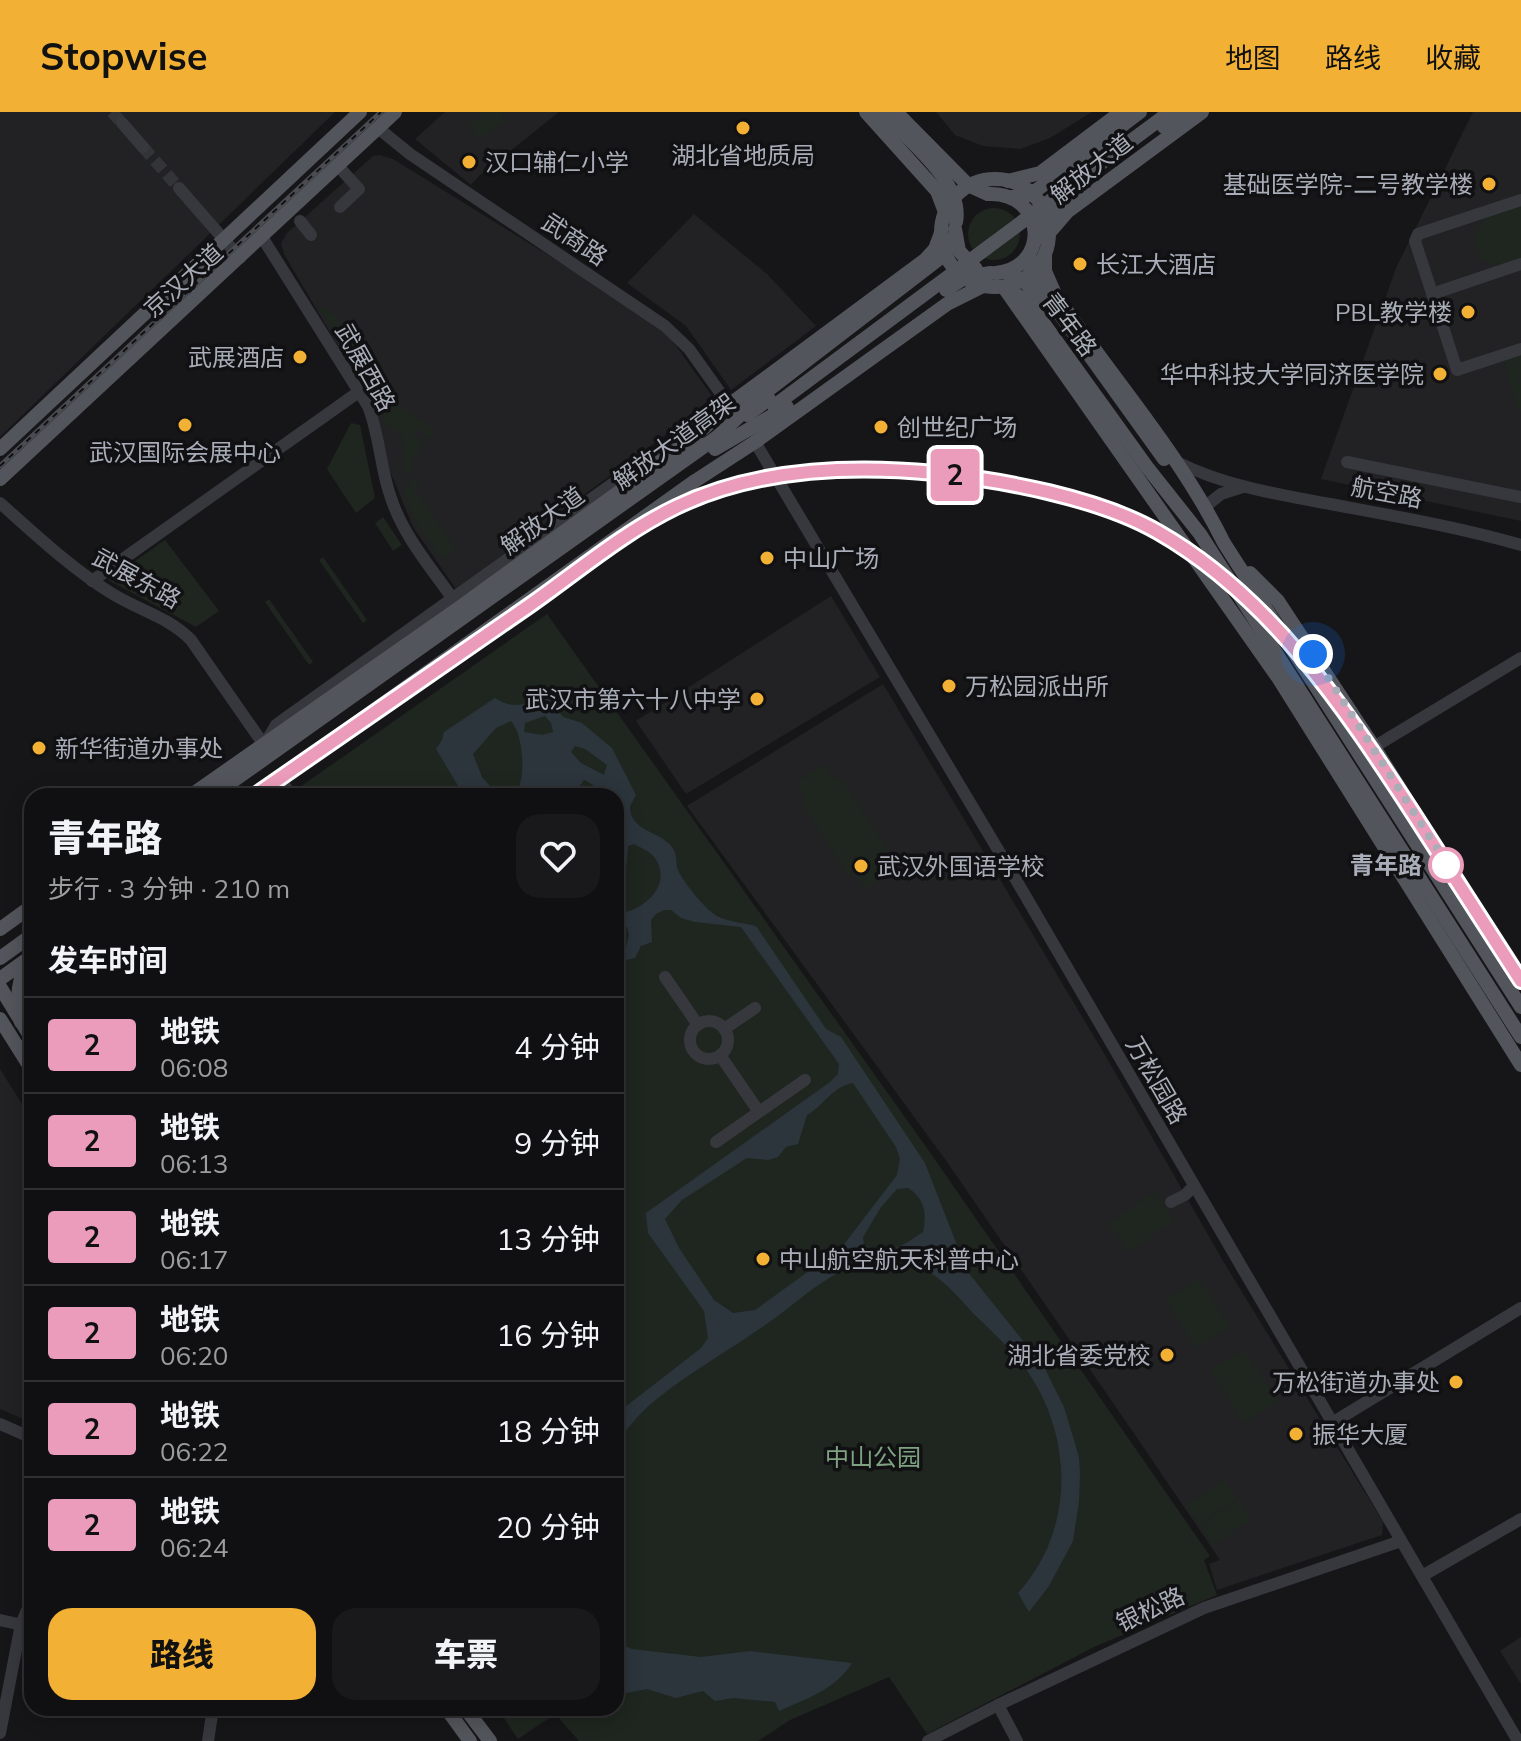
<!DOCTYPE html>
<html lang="zh">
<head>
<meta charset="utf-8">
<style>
	:root { --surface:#101012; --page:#19191b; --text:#f1f3f6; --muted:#9c9d9f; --line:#303032; --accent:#f2b134 }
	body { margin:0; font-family:Mulish,"Noto Sans SC",sans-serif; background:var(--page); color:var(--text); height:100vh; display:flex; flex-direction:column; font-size:30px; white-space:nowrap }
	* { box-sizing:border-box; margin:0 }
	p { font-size:26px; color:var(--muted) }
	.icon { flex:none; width:44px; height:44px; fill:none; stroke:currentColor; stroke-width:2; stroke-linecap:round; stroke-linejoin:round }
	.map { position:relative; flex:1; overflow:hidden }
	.drawer { position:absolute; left:24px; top:676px; width:600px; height:928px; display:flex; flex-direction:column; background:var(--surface); border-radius:24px; box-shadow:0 4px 20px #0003,0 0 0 2px var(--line) }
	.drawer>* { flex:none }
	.badge { padding:0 16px; border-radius:6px; font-size:28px; line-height:52px }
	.you { position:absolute; width:40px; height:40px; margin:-20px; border:6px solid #fff; border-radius:50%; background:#1a73e8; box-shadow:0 0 0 12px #1a73e833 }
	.map>.badge { position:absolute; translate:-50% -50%; box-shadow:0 0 0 4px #fff }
	h2 { padding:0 24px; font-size:30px; line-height:72px }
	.round { display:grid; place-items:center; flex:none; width:84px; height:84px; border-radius:24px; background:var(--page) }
	.summary { display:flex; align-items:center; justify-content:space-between; height:136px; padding:0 24px }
	h1 { font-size:38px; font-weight:800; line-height:60px }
	.primary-button { display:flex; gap:16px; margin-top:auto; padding:16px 24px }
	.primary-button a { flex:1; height:92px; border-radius:24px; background:var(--accent); color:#111; font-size:32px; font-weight:800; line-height:92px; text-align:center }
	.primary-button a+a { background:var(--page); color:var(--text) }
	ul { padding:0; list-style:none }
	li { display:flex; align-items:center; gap:24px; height:96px; padding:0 24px; border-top:2px solid var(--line) }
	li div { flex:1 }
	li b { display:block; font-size:30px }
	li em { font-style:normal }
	li .badge { min-width:88px; font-weight:700; text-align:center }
	header { display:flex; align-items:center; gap:48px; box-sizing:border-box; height:112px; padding:0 40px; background:var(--accent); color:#111 }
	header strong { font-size:38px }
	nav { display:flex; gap:44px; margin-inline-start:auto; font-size:28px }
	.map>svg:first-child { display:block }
	.built { fill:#222225 }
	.green { fill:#1e261f }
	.water { fill:#2c353c; fill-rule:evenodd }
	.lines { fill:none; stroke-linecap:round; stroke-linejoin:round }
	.minor-tunnel { stroke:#333438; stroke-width:12; stroke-dasharray:12 6; stroke-linecap:butt }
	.minor { stroke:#37383d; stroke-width:12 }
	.major { stroke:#53555c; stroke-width:14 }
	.rail-casing { stroke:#4a4c52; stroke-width:5 }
	.rail { stroke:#111113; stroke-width:2; stroke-dasharray:6; stroke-linecap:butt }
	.major-bridge { stroke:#53555c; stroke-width:14 }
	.line-casing { stroke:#fff; stroke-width:18 }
	.line { stroke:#ec9cbb; stroke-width:12 }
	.walk { stroke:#a8adb8; stroke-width:8; stroke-dasharray:0 14.4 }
	.poi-dot { fill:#f2b134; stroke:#111113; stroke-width:3 }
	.stop-dot { fill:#fff; stroke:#ec9cbb; stroke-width:4 }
	.labels { text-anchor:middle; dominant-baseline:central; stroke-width:7; stroke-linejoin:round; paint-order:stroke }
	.poi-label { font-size:24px; fill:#a8adb8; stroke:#111113; text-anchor:start }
	.street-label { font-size:24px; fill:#a8adb8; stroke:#111113 }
	.stop-label { font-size:24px; font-weight:bold; fill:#a8adb8; stroke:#111113; text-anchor:end }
	.park-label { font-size:24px; fill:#7fa381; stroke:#111113 }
</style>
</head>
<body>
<header>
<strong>Stopwise</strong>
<nav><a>地图</a><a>路线</a><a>收藏</a></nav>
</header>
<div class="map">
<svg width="1521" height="1629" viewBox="0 0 1521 1629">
	<rect width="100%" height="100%" fill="#161618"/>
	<g class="built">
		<path d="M0 0H335L0 325Z"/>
		<path d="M445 0H559L479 64 471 73 415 27Z"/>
		<path d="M936 0H1092L1050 26 1020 37 983 34 955 23Z"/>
		<path d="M1473 0H1521V409L1321 367 1396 156Z"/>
		<path d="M380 43 393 47 611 182 669 224 714 287 456 477 413 415 390 359 372 292 284 142 281 132 286 122 373 44Z"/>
		<path d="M694 102 767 162 816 214 731 278 686 214 627 171Z"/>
		<path d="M831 484 880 565 686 682 636 609Z"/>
		<path d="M883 572 1105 943 1226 1154 1383 1410 1382 1423 1217 1478 1209 1452 1220 1448 1133 1320 947 1050 687 694Z"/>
		<path d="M0 957 32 1008V1311L0 1297Z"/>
		<path d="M1521 1525V1572L1500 1539Z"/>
	</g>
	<g class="green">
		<path d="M485 0H500L506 8 480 28 468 13Z"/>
		<path d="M1521 93V149L1499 156 1481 147 1474 127 1484 105Z"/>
		<circle cx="994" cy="122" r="26"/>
		<path d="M325 195 332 203 335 202 346 218 353 214 362 227 360 234 364 257 361 262 320 198Z"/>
		<path d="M1521 242V299L1517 298 1504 248Z"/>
		<path d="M382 283 436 319 429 328 422 318 415 322 424 334 409 353 413 357 408 362 395 359 405 358 401 323 385 311 377 286Z"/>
		<path d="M351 311 360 313 375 386 356 401 327 357Z"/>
		<path d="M415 365 420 373 415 377 457 438 442 448C428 427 407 403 405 378Z"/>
		<path d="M383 405 402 433 393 439 375 411Z"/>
		<path d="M165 428 219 499 196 515 108 468Z"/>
		<path d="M323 445 367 508 363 511 319 448Z"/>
		<path d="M269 487 313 550 309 553 265 490Z"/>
		<path d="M547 502 929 1039 1210 1444 1204 1448 1217 1483 1094 1535 927 1622 889 1565 790 1608 758 1629H579L555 1602 518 1627 497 1596H616V684H287Z"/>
		<path d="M824 652 835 668 840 665 888 738 882 742 893 758 865 777 854 760 848 763 801 690 806 687 796 671Z"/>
		<path d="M1155 1079 1175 1108 1129 1140 1109 1111Z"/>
		<path d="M1199 1166 1230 1215 1196 1236 1165 1188Z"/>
		<path d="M1244 1237 1278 1290 1244 1311 1210 1258Z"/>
		<path d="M1224 1368 1237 1387 1199 1412 1186 1393Z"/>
		<path d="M1238 1388 1251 1408 1213 1433 1200 1413Z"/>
	</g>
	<g class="water">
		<path d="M545 575 557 586 558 599 563 605 582 611 612 636 636 683 630 694C630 720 659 718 672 735 678 743 675 750 678 758 683 770 708 801 719 805 730 810 744 811 756 814L826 917 841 925 925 1051 967 1159 1044 1255 1064 1295 1079 1345 1080 1362 1079 1389 1073 1429 1049 1474 1029 1500 1018 1481C1076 1418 1074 1321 1023 1253 1009 1235 990 1218 973 1201 953 1179 928 1149 895 1149 884 1149 869 1149 859 1152 824 1163 797 1191 768 1211 732 1237 693 1258 658 1286 642 1298 629 1315 616 1330V1302L701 1236 708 1226 704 1199 648 1121 646 1101 830 970 838 962 839 952 741 815 695 810 681 806 671 798H664L656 802 651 808 652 830 641 834 635 846 616 850V845L625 840 629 823 627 815 616 813V802C642 800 674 774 655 746 650 739 641 736 634 732L628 734 626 759 616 752V684C605 684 594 672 584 668L579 675 588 684H514C527 670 524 623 511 609L496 616 473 642 482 665 499 684 463 682 436 637 442 628 444 620 495 586C509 595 519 595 534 588V583ZM545 604 551 611 553 620 542 623 524 620 525 611ZM575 634 585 637 607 653 604 663 581 651 571 640ZM853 971 896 1035 900 1047 897 1063 842 1135 755 1198 733 1201 714 1188 679 1136 665 1107 682 1088 747 1046 768 1048 778 1045 786 1035 798 1032 807 1003C826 992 830 976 853 971ZM908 1076C925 1087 927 1101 923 1120 902 1134 890 1144 864 1133L863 1125 881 1095 897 1077Z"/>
		<path d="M616 1530 632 1537 701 1545 750 1539 852 1551C836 1577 806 1587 779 1599L775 1590 733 1586 715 1589 703 1579 676 1586 647 1577 616 1583Z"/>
	</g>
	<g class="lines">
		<g class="minor-tunnel">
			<path d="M112 0 122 11"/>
			<path d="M143 35 179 76"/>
		</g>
		<g class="minor">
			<path d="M122 11 143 35"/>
			<path d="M338 54 359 77 340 95"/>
			<path d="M179 76 240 146"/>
			<path d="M1521 88 1418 122 1415 129 1457 258 1521 237"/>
			<path d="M300 109 311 123"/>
			<path d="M262 125 368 294C380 324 380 356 391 386 404 426 434 459 457 493"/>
			<path d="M1432 182 1521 152"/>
			<path d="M755 330 1022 778 1518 1629"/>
			<path d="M1177 350C1225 374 1277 382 1330 392 1394 404 1458 415 1521 433"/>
			<path d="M1347 350 1521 385"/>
			<path d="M0 391C36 423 70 455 111 481 138 498 169 505 191 528L264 633 276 613 686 319 729 293 689 237 665 214 410 42 378 16"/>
			<path d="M1206 394 1221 382 1243 375"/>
			<path d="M92 469 360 279"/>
			<path d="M1374 635 1521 546"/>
			<path d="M279 666 292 684"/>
			<path d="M665 865 698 913"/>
			<circle cx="709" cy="928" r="19"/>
			<path d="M724 917 755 896"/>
			<path d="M720 943 759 1000"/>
			<path d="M716 1030 805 968"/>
			<path d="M1171 1090 1185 1083 1194 1074"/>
			<path d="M1332 1311 1521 1196"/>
			<path d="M0 1312 32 1326"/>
			<path d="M1422 1464 1521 1407"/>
			<path d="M0 1508 32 1515"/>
			<path d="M998 1593 1017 1629"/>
			<path d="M0 1621 21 1512 32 1487"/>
			<path d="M208 1629 213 1596"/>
			<path d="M928 1629 998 1593 1204 1496 1401 1429"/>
		</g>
		<g class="major">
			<path d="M866 0 937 79 945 100"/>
			<circle cx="995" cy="121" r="54"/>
			<path d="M1008 69 1040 61 1121 0"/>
			<path d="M988 82C1045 79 1052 155 996 161"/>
			<path d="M955 117 959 139 976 157"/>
			<path d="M1049 121 1068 99 1202 0"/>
			<path d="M1045 142V159L1055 182C1111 265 1179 340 1224 431L1521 895"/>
			<path d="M1005 177 1279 567 1521 953"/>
			<path d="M1011 179 1029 191 1147 355 1200 422 1521 925"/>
			<path d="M747 303 769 287"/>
			<path d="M0 337 360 0"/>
			<path d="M0 367 395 0"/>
			<path d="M1250 461 1278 489 1374 635 1521 871"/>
			<path d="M190 684 459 496 692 327 729 293 925 148 935 137 941 121"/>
			<path d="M212 684 720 323"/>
			<path d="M254 684 695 369 755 330 947 192 983 174"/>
			<path d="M0 817 32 794"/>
			<path d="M0 846 32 823"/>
			<path d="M0 867 29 846"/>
			<path d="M0 875 32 927"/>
			<path d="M0 907 32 958"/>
			<path d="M21 910C17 885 16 866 32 845"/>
			<path d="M446 1596 470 1629"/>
			<path d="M465 1596 490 1629"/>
		</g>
		<g class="rail-casing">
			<path id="rail" d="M0 354 381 0"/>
		</g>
		<use href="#rail" class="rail"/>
		<g class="major-bridge">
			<path d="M882 0C907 27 964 70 956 110"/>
			<path d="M896 0 968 73 988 82"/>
			<path d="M1164 15 1184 0"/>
			<path d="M1012 85 1026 84 1038 77 1140 0"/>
			<path d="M1034 130 1045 107 1071 86"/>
			<path d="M1029 143 1030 155 1036 169 1164 347"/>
			<path d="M1005 160 1026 171 1038 187"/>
			<path d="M946 178 966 165 991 161"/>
			<path d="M774 294 1170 0"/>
			<path d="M711 331 758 286 944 143 955 123"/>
			<path d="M715 337 787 295"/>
		</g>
	</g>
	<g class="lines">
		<g class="line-casing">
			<path id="line" d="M254 684C346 620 438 557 530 493 577 460 624 420 676 395 754 357 850 353 935 361 1002 368 1099 386 1158 420 1270 484 1344 595 1413 701 1449 757 1485 813 1521 869"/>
		</g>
		<use href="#line" class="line"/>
		<path class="walk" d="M1313 542 1448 754 1446 753"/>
	</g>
	<g class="poi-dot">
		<circle cx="743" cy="16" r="8"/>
		<circle cx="469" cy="50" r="8"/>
		<circle cx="1489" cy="72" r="8"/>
		<circle cx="1080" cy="152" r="8"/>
		<circle cx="1468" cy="200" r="8"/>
		<circle cx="300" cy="245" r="8"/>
		<circle cx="1440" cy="262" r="8"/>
		<circle cx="185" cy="313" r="8"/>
		<circle cx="881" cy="315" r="8"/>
		<circle cx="767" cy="446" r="8"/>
		<circle cx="949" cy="574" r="8"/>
		<circle cx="757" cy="587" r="8"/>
		<circle cx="39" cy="636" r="8"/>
		<circle cx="861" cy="754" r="8"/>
		<circle cx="763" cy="1147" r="8"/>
		<circle cx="1167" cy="1243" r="8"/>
		<circle cx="1456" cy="1270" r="8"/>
		<circle cx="1296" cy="1322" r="8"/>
	</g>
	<circle class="stop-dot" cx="1446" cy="753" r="16"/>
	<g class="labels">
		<g class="poi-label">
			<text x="743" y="43" text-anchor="middle">湖北省地质局</text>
			<text x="485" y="50">汉口辅仁小学</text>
			<text x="1473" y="72" text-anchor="end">基础医学院-二号教学楼</text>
			<text x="1096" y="152">长江大酒店</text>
			<text x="1452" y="200" text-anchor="end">PBL教学楼</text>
			<text x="284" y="245" text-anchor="end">武展酒店</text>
			<text x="1424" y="262" text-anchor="end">华中科技大学同济医学院</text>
			<text x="897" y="315">创世纪广场</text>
			<text x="185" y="340" text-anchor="middle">武汉国际会展中心</text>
			<text x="783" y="446">中山广场</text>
			<text x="965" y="574">万松园派出所</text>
			<text x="741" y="587" text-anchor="end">武汉市第六十八中学</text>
			<text x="55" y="636">新华街道办事处</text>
			<text x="877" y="754">武汉外国语学校</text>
			<text x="779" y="1147">中山航空航天科普中心</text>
			<text x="1151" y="1243" text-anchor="end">湖北省委党校</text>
			<text x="1440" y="1270" text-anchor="end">万松街道办事处</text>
			<text x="1312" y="1322">振华大厦</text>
		</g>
		<g class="street-label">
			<text transform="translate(1091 56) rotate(-38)">解放大道</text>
			<text transform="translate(575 127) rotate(34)">武商路</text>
			<text transform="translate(183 168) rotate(-42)">京汉大道</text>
			<text transform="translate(1070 212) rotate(53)">青年路</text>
			<text transform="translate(366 255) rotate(61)">武展西路</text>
			<text transform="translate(674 329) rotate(-36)">解放大道高架</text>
			<text transform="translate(1387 380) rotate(11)">航空路</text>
			<text transform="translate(542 408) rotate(-36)">解放大道</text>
			<text transform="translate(137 466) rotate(29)">武展东路</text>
			<text transform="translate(1157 968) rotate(60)">万松园路</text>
			<text transform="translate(1150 1497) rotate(-25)">银松路</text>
		</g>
		<g class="stop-label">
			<text x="1422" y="753">青年路</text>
		</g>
		<g class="park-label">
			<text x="873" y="1345">中山公园</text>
		</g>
	</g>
</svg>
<div class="you" style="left:1313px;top:542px"></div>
<b class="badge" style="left:955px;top:363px;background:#ec9cbb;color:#111">2</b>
<section class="drawer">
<div class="summary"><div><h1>青年路</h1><p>步行 · 3 分钟 · 210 m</p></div><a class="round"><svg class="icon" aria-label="heart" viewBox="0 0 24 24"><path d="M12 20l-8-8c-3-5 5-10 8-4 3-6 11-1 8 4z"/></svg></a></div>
<h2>发车时间</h2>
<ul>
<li><span class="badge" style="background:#ec9cbb;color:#111">2</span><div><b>地铁</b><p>06:08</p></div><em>4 分钟</em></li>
<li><span class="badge" style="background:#ec9cbb;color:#111">2</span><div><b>地铁</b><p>06:13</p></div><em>9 分钟</em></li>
<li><span class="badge" style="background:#ec9cbb;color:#111">2</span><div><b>地铁</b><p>06:17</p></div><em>13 分钟</em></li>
<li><span class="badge" style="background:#ec9cbb;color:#111">2</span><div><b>地铁</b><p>06:20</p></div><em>16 分钟</em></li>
<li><span class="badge" style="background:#ec9cbb;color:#111">2</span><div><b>地铁</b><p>06:22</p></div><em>18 分钟</em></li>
<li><span class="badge" style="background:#ec9cbb;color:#111">2</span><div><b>地铁</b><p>06:24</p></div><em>20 分钟</em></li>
</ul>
<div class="primary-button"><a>路线</a><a>车票</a></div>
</section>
</div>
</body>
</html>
